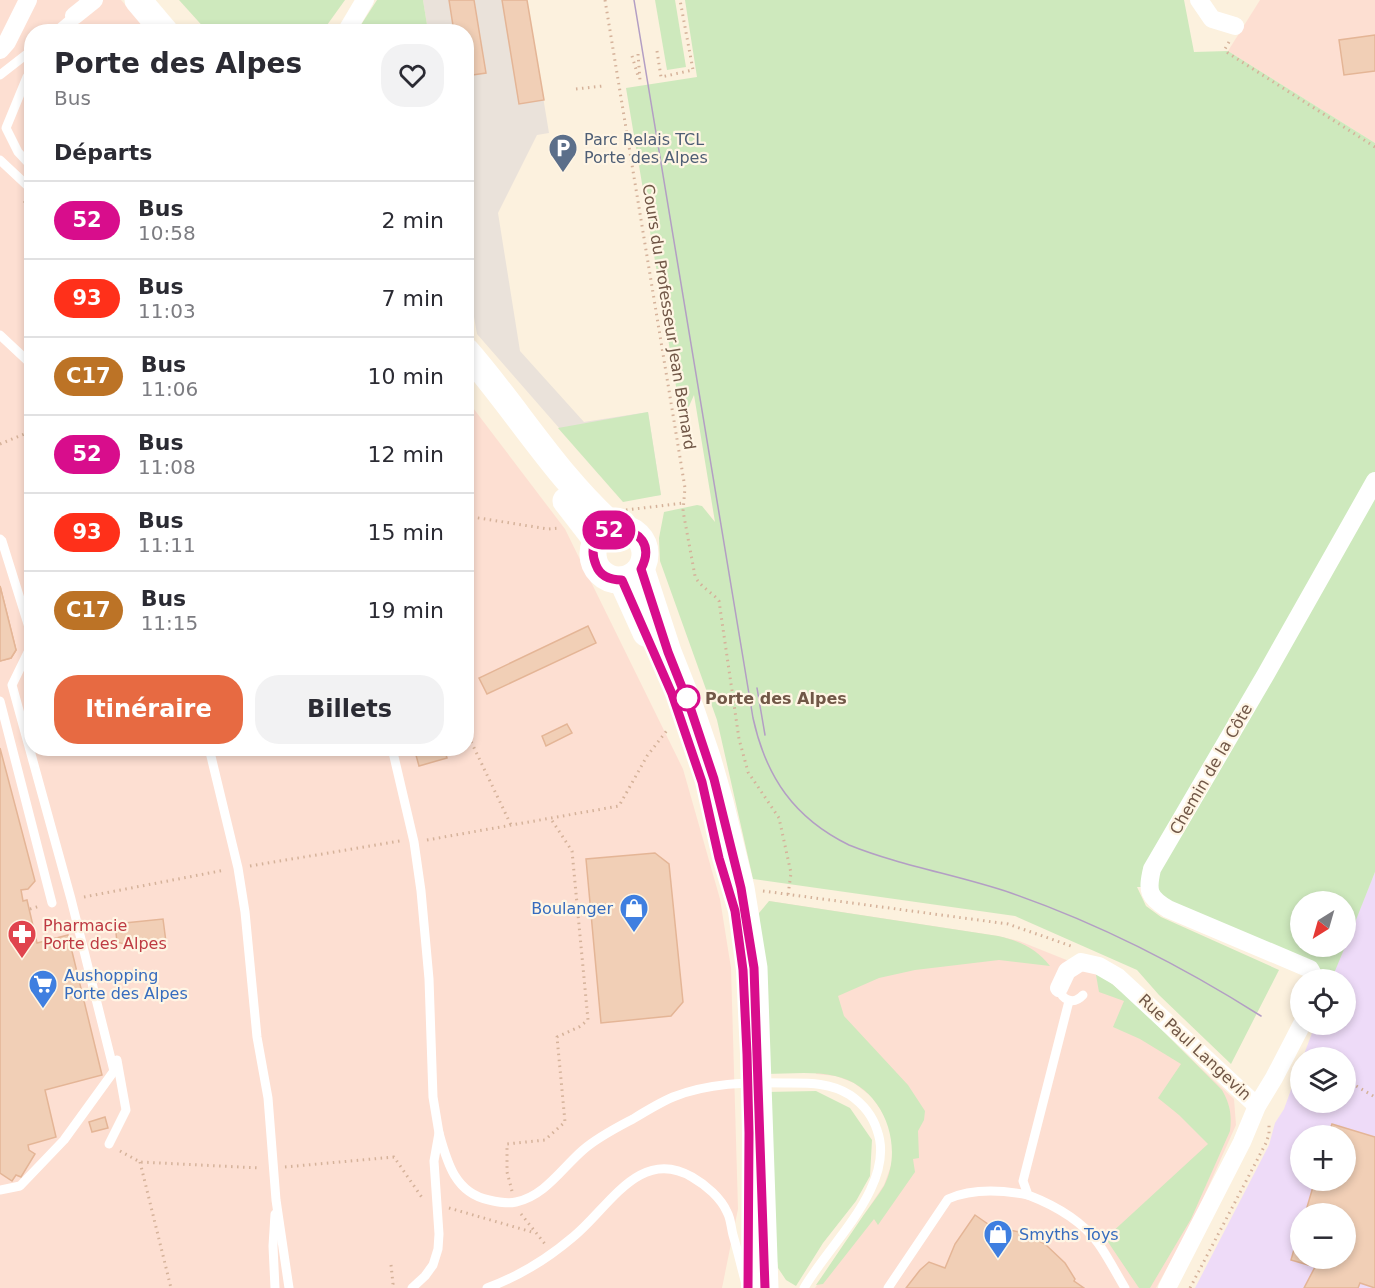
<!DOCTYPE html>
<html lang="fr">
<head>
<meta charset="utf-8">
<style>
	:root { --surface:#fff; --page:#f2f2f3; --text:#2b2b33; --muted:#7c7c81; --line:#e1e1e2; --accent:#e76a42 }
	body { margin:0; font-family:"DejaVu Sans",sans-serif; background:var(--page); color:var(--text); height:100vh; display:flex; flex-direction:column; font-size:22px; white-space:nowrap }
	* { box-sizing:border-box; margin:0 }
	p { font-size:20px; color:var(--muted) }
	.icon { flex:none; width:33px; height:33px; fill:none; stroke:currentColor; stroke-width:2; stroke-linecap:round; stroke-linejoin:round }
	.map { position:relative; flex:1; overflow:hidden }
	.drawer { position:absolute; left:24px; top:24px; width:450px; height:732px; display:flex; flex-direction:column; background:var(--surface); border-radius:24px; box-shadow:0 3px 9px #0003 }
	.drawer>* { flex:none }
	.badge { padding:0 12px; border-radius:20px; font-size:21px; line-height:39px }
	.needle { width:39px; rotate:217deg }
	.buttons { position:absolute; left:1290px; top:891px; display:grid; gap:12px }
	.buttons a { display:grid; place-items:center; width:66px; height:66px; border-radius:50%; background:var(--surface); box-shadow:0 3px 9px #0003; font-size:30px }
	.map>.badge { position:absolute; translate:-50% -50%; box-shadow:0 0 0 3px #fff }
	h2 { padding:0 30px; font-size:22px; line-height:54px }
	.round { display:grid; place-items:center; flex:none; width:63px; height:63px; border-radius:24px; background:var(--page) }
	.overview { display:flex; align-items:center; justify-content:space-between; height:102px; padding:0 30px }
	h1 { font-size:28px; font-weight:700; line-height:45px }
	.cta { display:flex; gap:12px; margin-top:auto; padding:12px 30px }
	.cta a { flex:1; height:69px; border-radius:24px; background:var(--accent); color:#fff; font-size:24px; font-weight:700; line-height:69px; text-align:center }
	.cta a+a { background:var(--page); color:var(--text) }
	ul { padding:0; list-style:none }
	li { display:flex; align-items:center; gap:18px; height:78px; padding:0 30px; border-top:2px solid var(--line) }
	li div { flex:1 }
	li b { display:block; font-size:22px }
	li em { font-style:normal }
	li .badge { min-width:66px; font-weight:700; text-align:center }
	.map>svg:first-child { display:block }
	.commercial { fill:#fddfd2 }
	.industrial { fill:#eae2da }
	.education { fill:#eedbf8; fill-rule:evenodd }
	.green { fill:#cee9bd }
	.building { fill:#f1cfb6; stroke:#e4b596; stroke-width:1.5 }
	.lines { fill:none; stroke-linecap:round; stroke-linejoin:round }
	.path { stroke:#d5b29a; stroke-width:3; stroke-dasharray:1.5 4.5; stroke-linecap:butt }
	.service { stroke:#fff; stroke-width:9 }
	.minor { stroke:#fff; stroke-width:18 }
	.secondary { stroke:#fff; stroke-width:27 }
	.tram { stroke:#b39ec4; stroke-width:1.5 }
	.line-casing { stroke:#fff; stroke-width:14 }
	.line { stroke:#d80d8c; stroke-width:9 }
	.stop-dot { fill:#fff; stroke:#d80d8c; stroke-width:3 }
	.labels { text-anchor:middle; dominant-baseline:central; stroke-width:4.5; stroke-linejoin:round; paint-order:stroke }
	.service-label { font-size:16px; fill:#4e5e75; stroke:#fff5e4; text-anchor:start }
	.street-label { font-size:16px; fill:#715747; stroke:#fff5e4 }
	.stop-label { font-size:16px; font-weight:bold; fill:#715747; stroke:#fff5e4; text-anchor:start }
	.shop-label { font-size:16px; fill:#366cbe; stroke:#fff5e4; text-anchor:start }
	.health-label { font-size:16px; fill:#be3a42; stroke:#fff5e4; text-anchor:start }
</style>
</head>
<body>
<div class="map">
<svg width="1375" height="1288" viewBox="0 0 1375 1288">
	<rect width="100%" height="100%" fill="#fcf1de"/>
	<g class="commercial">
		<path d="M0 0H121L149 31 32 32V748H466L467 400 565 529 683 769 720 899 731 968 738 1209 722 1288H0Z"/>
		<path d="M1260 0H1375V143L1228 51Z"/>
		<path d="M769 901 998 936 1019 941 1099 973 1234 1099 1236 1125 1193 1221 1156 1288H815L884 1185 892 1163 893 1148 891 1131 884 1115 872 1097 854 1083 836 1076 816 1074Z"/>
	</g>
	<path class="industrial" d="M423 0H527L549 133 537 135 498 213 520 351 584 422 648 412 661 495 622 500 477 334 466 271V32L428 31Z"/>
	<path class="education" d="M1375 872V1288H1195L1269 1145 1275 1123 1284 1109 1300 1065V1102H1346V1058L1303 1057 1315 1025 1346 1024V980L1331 979ZM1300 1136H1346V1180H1300ZM1300 1214H1346V1258H1300Z"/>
	<g class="green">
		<path d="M179 0H345L322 32 207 31Z"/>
		<path d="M377 0H423L428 31H357Z"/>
		<path d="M655 0H675L686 67 667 70Z"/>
		<path d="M685 0H1184L1194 52 1228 51 1375 143V872L1346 945V902H1300V946L1345 947 1332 978 1168 909 1148 887H1137L1146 906 1161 917 1279 970 1231 1064 1159 995 1137 970 1015 916 753 879 717 720 660 561 659 538 664 512 697 505 702 506 715 522 694 395 682 422 626 88 697 77Z"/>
		<path d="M648 412 661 495 623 502 558 428Z"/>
		<path d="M769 901 998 936C1020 941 1036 948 1050 966L999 960 915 970 879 978 838 996 844 1016 908 1085 925 1111 924 1120 918 1131 919 1158 913 1159 915 1172 878 1225 874 1219 823 1284 816 1285C832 1262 847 1239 863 1216 870 1206 878 1196 884 1186 905 1145 883 1086 835 1076 813 1071 788 1074 766 1074L759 913Z"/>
		<path d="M1099 973 1135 1003 1222 1090C1230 1104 1232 1115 1230 1131L1191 1219 1150 1288H1139L1108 1242 1109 1235 1208 1144 1179 1115 1158 1098 1181 1064 1140 1039 1113 1027 1124 1001 1099 992 1096 975Z"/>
		<path d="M816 1091 850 1108 872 1140 870 1176 856 1201 823 1243 796 1286 786 1280 778 1268 768 1200 766 1092Z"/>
	</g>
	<g class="building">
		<path d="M449 0H474L486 73 466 76V32H454Z"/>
		<path d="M502 0H527L544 100 519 104Z"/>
		<path d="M1375 35V71L1344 75 1339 40Z"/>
		<path d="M0 586 16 650 11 658 0 661Z"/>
		<path d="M0 586 16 650 11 658 0 661Z"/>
		<path d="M588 626 596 643 487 694 479 678Z"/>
		<path d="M567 724 572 733 546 746 542 736Z"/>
		<path d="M0 748 35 881 28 889 21 890 23 901 27 900 37 943 68 935 102 1075 45 1090 56 1137 28 1145 29 1150 35 1154 21 1177 16 1175 12 1181 0 1173Z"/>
		<path d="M414 748H444L447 758 419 766Z"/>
		<path d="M655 853 669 864 683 1002 671 1016 601 1023 586 859Z"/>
		<path d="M163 919 166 942 131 946 117 942 115 924Z"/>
		<path d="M105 1117 108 1128 92 1132 89 1122Z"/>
		<path d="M1332 1124 1375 1137V1288L1360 1283 1358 1288H1304L1315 1267 1291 1260 1300 1228V1258H1346V1214H1305L1315 1180H1346V1136H1328Z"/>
		<path d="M975 1215 998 1231 1000 1228 1024 1233 1045 1244 1065 1263 1075 1279 1074 1281 1084 1288H906L920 1270 929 1262 945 1268 955 1244Z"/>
	</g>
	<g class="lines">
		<g class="path">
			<path d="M605 0 685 488 683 511 695 576C700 587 712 592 719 601L739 739 748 772 779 818 791 873 788 895"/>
			<path d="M1229 42 1225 49 1228 53 1375 147"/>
			<path d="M657 51 661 77 693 70 680 0"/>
			<path d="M638 54 640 80"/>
			<path d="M632 56 638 76"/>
			<path d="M576 89 603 86"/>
			<path d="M24 201 32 209"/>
			<path d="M0 444 32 431"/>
			<path d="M626 510 684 503"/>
			<path d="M466 516 548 529 560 528"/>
			<path d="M466 731 511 825"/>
			<path d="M427 840 619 806 647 756 668 729"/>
			<path d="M250 866 400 841"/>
			<path d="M763 891 1008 924 1074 947"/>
			<path d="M84 897 225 870"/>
			<path d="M30 909 40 906"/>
			<path d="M1346 1080 1375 1097"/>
			<path d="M120 1151 140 1162 260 1168"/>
			<path d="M140 1162 171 1288"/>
			<path d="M285 1167 394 1157 423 1199"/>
			<path d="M512 1191 507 1172V1144L545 1140 565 1122 557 1037 579 1027 588 1020 572 851 551 819"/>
			<path d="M449 1208 532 1232"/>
			<path d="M521 1214 545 1244"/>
			<path d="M391 1265 393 1284 391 1288"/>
			<path d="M1190 1288 1266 1143 1269 1134V1123"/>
		</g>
		<g class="service">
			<path d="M55 32 74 16"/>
			<path d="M0 75 32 50"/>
			<path d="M32 75 27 77 6 128 18 152 32 167"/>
			<path d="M0 160 32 190"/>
			<path d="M0 335 32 365"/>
			<path d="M0 539 2 541 32 637"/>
			<path d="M0 701 52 903"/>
			<path d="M209 748 238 868 245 912 257 1037 268 1098 276 1200 289 1288"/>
			<path d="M392 748 414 842 421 891 429 979 433 1097 439 1133 434 1161 439 1234 438 1249 433 1265 425 1276 412 1288"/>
			<path d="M1059 988C1062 1001 1074 1005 1083 995"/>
			<path d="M1069 1001 1023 1181 1028 1195C1054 1205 1081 1220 1098 1243 1108 1257 1116 1273 1125 1288"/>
			<path d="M439 1133C447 1162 455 1193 489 1200 498 1202 507 1204 516 1202 545 1196 562 1168 583 1150 598 1137 616 1128 633 1119 646 1111 659 1103 673 1097 708 1083 747 1082 784 1083 807 1083 830 1082 850 1095 863 1104 872 1114 877 1130 897 1184 830 1243 804 1288"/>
			<path d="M109 1144 126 1110 117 1060"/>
			<path d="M0 1190 20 1186 64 1140 114 1071 71 899 12 685 32 644"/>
			<path d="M275 1214 273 1246 275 1288"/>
			<path d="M487 1288C520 1276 546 1260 573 1237 608 1209 639 1146 692 1177 706 1185 721 1198 727 1212 731 1219 731 1228 733 1235 738 1252 742 1270 747 1288"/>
			<path d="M888 1288 948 1199C973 1188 1002 1190 1028 1195"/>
		</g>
		<g class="minor">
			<path d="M1199 0 1212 19 1235 26"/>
			<path d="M74 16 94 0"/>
			<path d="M346 32 365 0"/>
			<path d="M0 50 7 42 28 0"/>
			<path d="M1316 980 1310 969 1168 909C1148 897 1147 891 1152 869L1266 674 1375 481"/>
			<path d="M1059 988 1067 971 1081 962 1099 966 1118 977 1257 1106"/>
			<path d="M1167 1288 1242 1142 1257 1106 1274 1078 1302 1024"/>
		</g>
		<g class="secondary">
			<path d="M138 0 165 32"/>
			<path d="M466 351C517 409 557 478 616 529"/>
			<path d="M566 501 597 541"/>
			<circle cx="619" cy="554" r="26"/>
			<path d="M641 569 668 652 691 710 707 757 720 802 741 888 754 968 765 1288"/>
			<path d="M622 580 646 633"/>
		</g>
		<g class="tram">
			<path d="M634 0 753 718C766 777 794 818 849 845 901 866 958 875 1011 893 1100 924 1182 966 1261 1016"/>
			<path d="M757 688 765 735"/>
		</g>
	</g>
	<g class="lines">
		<g class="line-casing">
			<path id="line" d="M748 1288 749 1133 747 1054 743 970 735 911 719 858 702 782 672 694 622 580C610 580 600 576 596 565 576 516 667 519 641 569L668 652 691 710 714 779 741 888 754 968 765 1288"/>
		</g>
		<use href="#line" class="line"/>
	</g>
	<defs>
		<g id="parking-pin" transform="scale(1.5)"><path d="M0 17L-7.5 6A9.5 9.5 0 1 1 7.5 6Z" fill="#5c6f8a" stroke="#fff5e4"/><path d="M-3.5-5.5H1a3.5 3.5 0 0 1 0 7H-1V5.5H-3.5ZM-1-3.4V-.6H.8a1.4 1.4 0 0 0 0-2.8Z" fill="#fff"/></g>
		<g id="shop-pin" transform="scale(1.5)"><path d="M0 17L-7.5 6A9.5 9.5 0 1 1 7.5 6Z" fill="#3f7fe0" stroke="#fff5e4"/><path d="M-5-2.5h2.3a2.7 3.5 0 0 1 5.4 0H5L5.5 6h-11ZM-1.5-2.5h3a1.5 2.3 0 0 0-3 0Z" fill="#fff"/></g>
		<g id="pharmacy-pin" transform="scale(1.5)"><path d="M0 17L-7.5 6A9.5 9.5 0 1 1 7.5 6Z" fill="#e0444e" stroke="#fff5e4"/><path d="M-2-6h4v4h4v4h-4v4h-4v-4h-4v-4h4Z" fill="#fff"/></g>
		<g id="supermarket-pin" transform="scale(1.5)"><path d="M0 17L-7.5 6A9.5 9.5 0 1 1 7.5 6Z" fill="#3f7fe0" stroke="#fff5e4"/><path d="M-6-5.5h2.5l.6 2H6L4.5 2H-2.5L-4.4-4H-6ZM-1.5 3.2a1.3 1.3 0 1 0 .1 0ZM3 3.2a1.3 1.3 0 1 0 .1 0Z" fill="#fff"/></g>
	</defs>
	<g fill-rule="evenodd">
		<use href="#parking-pin" x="563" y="148"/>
		<use href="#shop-pin" x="634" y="908"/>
		<use href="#pharmacy-pin" x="22" y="934"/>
		<use href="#supermarket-pin" x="43" y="984"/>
		<use href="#shop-pin" x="998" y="1234"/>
	</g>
	<circle class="stop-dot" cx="687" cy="698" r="12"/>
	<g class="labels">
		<g class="service-label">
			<text x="584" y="139">Parc Relais TCL<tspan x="584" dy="18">Porte des Alpes</tspan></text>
		</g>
		<g class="street-label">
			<text transform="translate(669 317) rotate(81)">Cours du Professeur Jean Bernard</text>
			<text transform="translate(1211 769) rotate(-60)">Chemin de la Côte</text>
			<text transform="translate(1195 1047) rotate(43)">Rue Paul Langevin</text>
		</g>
		<g class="stop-label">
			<text x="705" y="698">Porte des Alpes</text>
		</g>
		<g class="shop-label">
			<text x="613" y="908" text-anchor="end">Boulanger</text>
			<text x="64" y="975">Aushopping<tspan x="64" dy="18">Porte des Alpes</tspan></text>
			<text x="1019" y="1234">Smyths Toys</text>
		</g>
		<g class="health-label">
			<text x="43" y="925">Pharmacie<tspan x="43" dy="18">Porte des Alpes</tspan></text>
		</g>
	</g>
</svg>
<div class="buttons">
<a><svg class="needle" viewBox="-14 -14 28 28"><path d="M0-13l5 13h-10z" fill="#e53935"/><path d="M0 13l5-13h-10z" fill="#7c7c81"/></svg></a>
<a><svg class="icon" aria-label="locate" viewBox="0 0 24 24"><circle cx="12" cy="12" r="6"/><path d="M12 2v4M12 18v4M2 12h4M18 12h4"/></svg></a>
<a><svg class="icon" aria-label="layers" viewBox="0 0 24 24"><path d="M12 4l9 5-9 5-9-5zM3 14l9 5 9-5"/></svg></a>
<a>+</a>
<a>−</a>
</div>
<b class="badge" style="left:609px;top:530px;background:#d80d8c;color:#fff">52</b>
<section class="drawer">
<div class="overview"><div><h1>Porte des Alpes</h1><p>Bus</p></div><a class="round"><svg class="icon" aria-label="heart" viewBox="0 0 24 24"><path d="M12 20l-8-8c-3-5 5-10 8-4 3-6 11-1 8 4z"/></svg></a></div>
<h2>Départs</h2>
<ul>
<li><span class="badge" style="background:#d80d8c;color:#fff">52</span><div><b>Bus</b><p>10:58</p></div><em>2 min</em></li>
<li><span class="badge" style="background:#ff301a;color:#fff">93</span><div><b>Bus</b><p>11:03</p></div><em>7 min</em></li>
<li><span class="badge" style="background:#bc7326;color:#fff">C17</span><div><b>Bus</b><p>11:06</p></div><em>10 min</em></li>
<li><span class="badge" style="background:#d80d8c;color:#fff">52</span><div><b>Bus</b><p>11:08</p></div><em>12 min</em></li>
<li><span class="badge" style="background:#ff301a;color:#fff">93</span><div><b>Bus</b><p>11:11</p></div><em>15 min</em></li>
<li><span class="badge" style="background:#bc7326;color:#fff">C17</span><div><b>Bus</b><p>11:15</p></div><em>19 min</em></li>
</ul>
<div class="cta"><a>Itinéraire</a><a>Billets</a></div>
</section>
</div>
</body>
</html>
